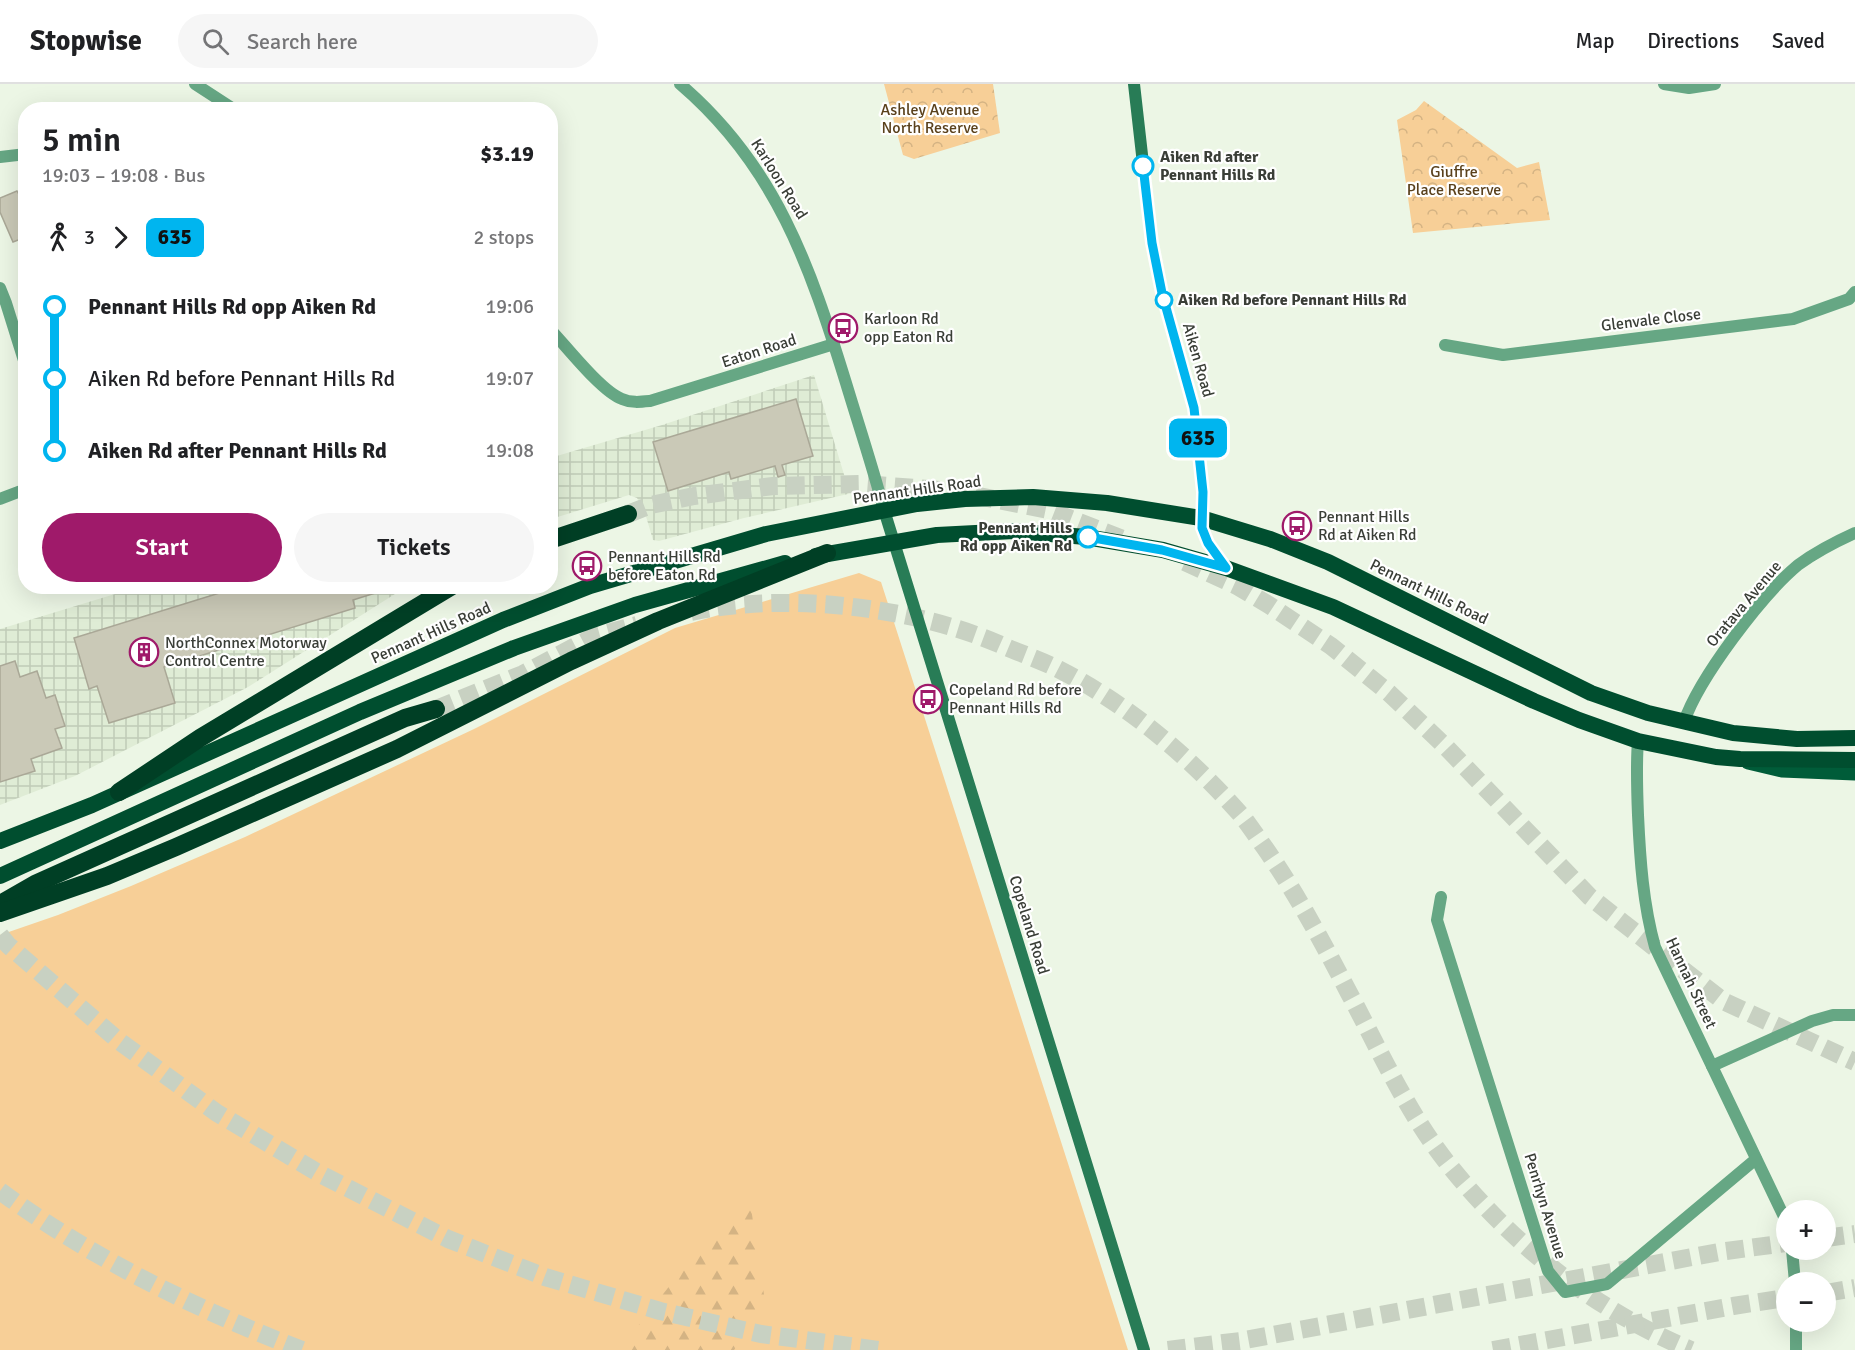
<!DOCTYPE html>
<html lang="en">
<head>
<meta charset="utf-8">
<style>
	:root { --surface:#fff; --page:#f6f6f6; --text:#202124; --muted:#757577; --line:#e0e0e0; --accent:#9f1a6a }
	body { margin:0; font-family:Signika,sans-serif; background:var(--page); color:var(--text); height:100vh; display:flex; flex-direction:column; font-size:22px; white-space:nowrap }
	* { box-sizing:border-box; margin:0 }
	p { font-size:20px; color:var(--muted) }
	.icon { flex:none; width:33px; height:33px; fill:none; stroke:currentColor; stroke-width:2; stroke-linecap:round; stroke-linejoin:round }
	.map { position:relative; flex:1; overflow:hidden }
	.sheet { position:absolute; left:18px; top:18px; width:540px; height:492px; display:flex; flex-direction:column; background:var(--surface); border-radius:24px; box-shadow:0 6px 24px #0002 }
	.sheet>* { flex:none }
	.badge { padding:0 12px; border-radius:9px; font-size:21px; line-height:39px }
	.controls { position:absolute; left:1776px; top:1116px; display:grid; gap:12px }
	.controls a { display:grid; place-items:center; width:60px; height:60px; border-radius:50%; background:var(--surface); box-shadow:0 6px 24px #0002; font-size:30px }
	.map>.badge { position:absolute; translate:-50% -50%; box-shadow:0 0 0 3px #fff }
	.legs { display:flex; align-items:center; gap:9px; height:66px; padding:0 24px; font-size:20px }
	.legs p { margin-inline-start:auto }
	.overview { display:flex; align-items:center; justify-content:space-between; height:102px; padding:0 24px }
	h1 { font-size:33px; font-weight:600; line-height:45px }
	.button { display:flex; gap:12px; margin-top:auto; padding:12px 24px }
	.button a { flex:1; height:69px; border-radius:36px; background:var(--accent); color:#fff; font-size:24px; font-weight:600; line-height:69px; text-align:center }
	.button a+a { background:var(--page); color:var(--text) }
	ul { padding:0 24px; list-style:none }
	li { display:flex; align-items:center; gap:21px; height:72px; font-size:22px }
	li i { display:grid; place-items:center; width:9px; height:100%; margin:0 8px; background:currentColor }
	li i::after { content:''; width:15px; height:15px; margin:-8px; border:4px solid; border-radius:50%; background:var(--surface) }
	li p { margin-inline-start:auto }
	li:first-child i { background:linear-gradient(#0000 50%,currentColor 0) }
	li:last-child i { background:linear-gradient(currentColor 50%,#0000 0) }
	header { display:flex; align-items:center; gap:36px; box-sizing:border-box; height:84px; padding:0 30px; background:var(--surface); border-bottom:2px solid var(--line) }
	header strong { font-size:28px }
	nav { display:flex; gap:33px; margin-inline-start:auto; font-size:21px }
	.search { width:420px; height:54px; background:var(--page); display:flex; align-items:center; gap:15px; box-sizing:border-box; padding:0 21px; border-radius:33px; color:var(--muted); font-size:22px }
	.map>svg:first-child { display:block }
	.industrial { fill:url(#industrial-grid) }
	.green { fill:#f7cf97 }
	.forest { fill:url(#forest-firs) }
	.park { fill:url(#park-crowns) }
	.building { fill:#cac9b7; stroke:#aaa897; stroke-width:1.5 }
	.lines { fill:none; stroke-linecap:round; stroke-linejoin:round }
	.motorway-tunnel { stroke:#c8d1c2; stroke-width:18; stroke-dasharray:18 9; stroke-linecap:butt }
	.minor { stroke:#66a784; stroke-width:12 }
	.tertiary { stroke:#66a784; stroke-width:12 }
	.secondary { stroke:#287c56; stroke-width:12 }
	.primary { stroke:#005c39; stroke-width:15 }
	.trunk { stroke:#004e2f; stroke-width:16 }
	.motorway { stroke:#003f25; stroke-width:18 }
	.line-1-casing { stroke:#fff; stroke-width:14 }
	.line-1 { stroke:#00b5ef; stroke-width:9 }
	.stop-1-dot { fill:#fff; stroke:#00b5ef; stroke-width:3 }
	.labels { text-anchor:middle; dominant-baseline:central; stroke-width:4.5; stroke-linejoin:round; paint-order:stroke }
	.park-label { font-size:16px; fill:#5a411c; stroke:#fff }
	.stop-label { font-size:16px; font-weight:bold; fill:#3a3e37; stroke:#fff; text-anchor:start }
	.street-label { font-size:16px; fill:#3a3e37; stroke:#fff }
	.poi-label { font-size:16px; fill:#3a3e37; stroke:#fff; text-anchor:start }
</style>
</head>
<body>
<header>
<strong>Stopwise</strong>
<div class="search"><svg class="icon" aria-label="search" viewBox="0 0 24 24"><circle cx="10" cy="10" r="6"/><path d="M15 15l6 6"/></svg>Search here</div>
<nav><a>Map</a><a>Directions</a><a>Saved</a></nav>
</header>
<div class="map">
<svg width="1855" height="1266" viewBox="0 0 1855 1266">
	<defs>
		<pattern id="industrial-grid" width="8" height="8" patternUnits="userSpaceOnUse" patternTransform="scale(1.5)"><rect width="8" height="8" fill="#dfecd5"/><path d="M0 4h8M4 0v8" fill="none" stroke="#c0cbb7"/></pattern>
		<pattern id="forest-firs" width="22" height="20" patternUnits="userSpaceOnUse" patternTransform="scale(1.5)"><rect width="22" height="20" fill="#f7cf97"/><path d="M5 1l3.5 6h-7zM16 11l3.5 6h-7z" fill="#d4b383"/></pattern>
		<pattern id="park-crowns" width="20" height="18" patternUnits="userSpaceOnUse" patternTransform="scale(1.5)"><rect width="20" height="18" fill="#f7cf97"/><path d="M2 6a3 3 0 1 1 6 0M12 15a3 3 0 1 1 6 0" fill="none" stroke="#d4b383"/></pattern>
	</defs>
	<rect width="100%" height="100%" fill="#ecf6e5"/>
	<g class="industrial">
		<path d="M814 291 849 407 848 410 744 434 659 457 653 456 645 429 637 414 629 411 551 435 550 374 662 341Z"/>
		<path d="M138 503H406L248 603 75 692 0 721V545Z"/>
	</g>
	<path class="green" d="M859 489 881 498 1128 1266H0V851L58 831 131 802 245 753 474 645 675 544Z"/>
	<path class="forest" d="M751 1124 766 1224 734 1266H619L686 1181Z"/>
	<g class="park">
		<path d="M884 0H993L1000 49 914 75 903 71Z"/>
		<path d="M1424 17 1517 84 1539 78 1550 136 1413 149 1397 36 1416 26Z"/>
	</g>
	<g class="building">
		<path d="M17 107 26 123V153L13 158 0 128V114Z"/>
		<path d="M796 315 813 372 782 381 785 391 778 393 775 382 731 395 729 388 668 407 653 358Z"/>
		<path d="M242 502H387L388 505 353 516 355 524 164 583 175 619 109 639 97 602 89 605 74 554Z"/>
		<path d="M15 577 20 593 37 587 46 614 55 611 65 642 55 645 62 664 31 675 35 687 0 698V582Z"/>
	</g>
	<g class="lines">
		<g class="motorway-tunnel">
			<path d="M628 430 651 421 694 412 773 402 864 400 953 407 1048 426 1128 457"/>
			<path d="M1185 478 1237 502 1269 521 1331 562 1389 609 1446 663 1590 813 1723 917 1855 978"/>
			<path d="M691 528C785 508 910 522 999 560 1019 569 1041 576 1060 586 1129 621 1191 674 1242 732 1250 742 1257 753 1265 764 1297 810 1323 859 1349 909 1379 965 1406 1026 1445 1076 1510 1159 1594 1226 1691 1266"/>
			<path d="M436 625 523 590 593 553 637 541"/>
			<path d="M0 851 8 861 119 957 217 1029 320 1090 448 1155 545 1193 660 1227 761 1250 879 1266"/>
			<path d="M0 1107C91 1174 196 1225 302 1266"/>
			<path d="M1826 1154 1855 1150"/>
			<path d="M1826 1209 1855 1204"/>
			<path d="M1168 1266 1240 1257 1719 1168 1786 1159"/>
			<path d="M1493 1266 1733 1222 1786 1214"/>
		</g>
		<g class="minor">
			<path d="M195 0 235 26"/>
			<path d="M1664 0 1689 4 1715 0"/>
			<path d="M0 73 26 70"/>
			<path d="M0 204 6 219 26 283"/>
			<path d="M550 245C567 263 601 307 622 315 631 319 640 318 650 317L834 260"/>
			<path d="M1445 261 1503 271 1793 235 1849 215 1855 208"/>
			<path d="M0 415 26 405"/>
			<path d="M1638 657C1636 681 1637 706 1638 731 1640 775 1643 820 1655 863L1786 1137"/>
			<path d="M1441 813 1437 836 1548 1187 1565 1208 1607 1200 1756 1075"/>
			<path d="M1712 982 1812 937 1833 931H1855"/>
			<path d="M1792 1166 1795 1198"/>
			<path d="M1796 1266V1238"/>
		</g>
		<g class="tertiary">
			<path d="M680 0C776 82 810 182 846 299 859 342 873 384 884 426"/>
			<path d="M1684 638C1699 594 1762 511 1798 481 1816 468 1835 458 1855 449"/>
		</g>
		<g class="secondary">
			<path d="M1134 0 1152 159 1162 209 1194 324 1203 408 1202 444 1208 459 1226 484"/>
			<path d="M884 426 1144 1266"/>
		</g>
		<path class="primary" d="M1748 678 1782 686 1855 689"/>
		<g class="trunk">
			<path d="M816 472 937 451 1014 447 1086 453 1163 466 1226 484 1333 523 1534 617 1579 636 1638 657 1716 673 1740 675 1855 676"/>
			<path d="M0 757 92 721 503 536 590 502 766 450 917 420 965 415 1033 413 1107 419 1201 434 1270 455 1328 478 1591 609 1648 629 1733 649 1797 655 1855 654"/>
			<path d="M0 792 360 628 514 564 635 521 785 479"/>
		</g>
		<g class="motorway">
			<path d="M550 456 628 430"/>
			<path d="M119 708 200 654 452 502"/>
			<path d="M2 819 35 800 405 634 436 625"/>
			<path d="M0 829 107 792 176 763 397 665 571 577 658 537 827 469"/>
		</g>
	</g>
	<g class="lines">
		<g class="line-1-casing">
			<path id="line-1" d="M1088 453 1162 466 1226 484 1208 459 1202 444 1203 408 1194 324 1162 209 1152 159 1143 82"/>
		</g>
		<use href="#line-1" class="line-1"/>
	</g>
	<defs>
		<g id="bus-ring" transform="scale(1.5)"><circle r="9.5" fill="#fff" stroke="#9f1a6a" stroke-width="1.5"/><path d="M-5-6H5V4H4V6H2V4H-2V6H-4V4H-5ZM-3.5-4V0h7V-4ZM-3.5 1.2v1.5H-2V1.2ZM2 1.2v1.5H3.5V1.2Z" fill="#9f1a6a"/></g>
		<g id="building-ring" transform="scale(1.5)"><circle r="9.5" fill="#fff" stroke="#9f1a6a" stroke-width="1.5"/><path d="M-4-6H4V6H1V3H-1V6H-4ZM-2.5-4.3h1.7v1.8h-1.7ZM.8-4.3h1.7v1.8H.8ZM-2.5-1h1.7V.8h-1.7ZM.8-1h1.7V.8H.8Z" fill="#9f1a6a"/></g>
	</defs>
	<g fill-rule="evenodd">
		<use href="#bus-ring" x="843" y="244"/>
		<use href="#bus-ring" x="1297" y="442"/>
		<use href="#bus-ring" x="587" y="482"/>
		<use href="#building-ring" x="144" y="568"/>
		<use href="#bus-ring" x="928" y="615"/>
	</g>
	<g class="stop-1-dot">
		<circle cx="1143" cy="82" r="10"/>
		<circle cx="1164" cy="216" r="8"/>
		<circle cx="1088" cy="453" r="10"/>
	</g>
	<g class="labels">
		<g class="park-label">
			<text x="930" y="26">Ashley Avenue<tspan x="930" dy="18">North Reserve</tspan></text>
			<text x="1454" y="88">Giuffre<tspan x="1454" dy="18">Place Reserve</tspan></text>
		</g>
		<g class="stop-label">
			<text x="1160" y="73">Aiken Rd after<tspan x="1160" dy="18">Pennant Hills Rd</tspan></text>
			<text x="1178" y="216">Aiken Rd before Pennant Hills Rd</text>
			<text x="1072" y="444" text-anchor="end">Pennant Hills<tspan x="1072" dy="18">Rd opp Aiken Rd</tspan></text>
		</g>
		<g class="street-label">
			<text transform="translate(779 95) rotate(58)">Karloon Road</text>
			<text transform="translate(1651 236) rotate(-7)">Glenvale Close</text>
			<text transform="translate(759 267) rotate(-18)">Eaton Road</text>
			<text transform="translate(1198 276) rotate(74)">Aiken Road</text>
			<text transform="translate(917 406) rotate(-8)">Pennant Hills Road</text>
			<text transform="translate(1429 508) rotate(26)">Pennant Hills Road</text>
			<text transform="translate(1744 520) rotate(-50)">Oratava Avenue</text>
			<text transform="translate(431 549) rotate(-24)">Pennant Hills Road</text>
			<text transform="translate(1029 841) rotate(73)">Copeland Road</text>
			<text transform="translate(1691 899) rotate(65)">Hannah Street</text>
			<text transform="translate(1545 1122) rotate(73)">Penrhyn Avenue</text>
		</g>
		<g class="poi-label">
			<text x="864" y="235">Karloon Rd<tspan x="864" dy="18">opp Eaton Rd</tspan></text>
			<text x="1318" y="433">Pennant Hills<tspan x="1318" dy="18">Rd at Aiken Rd</tspan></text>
			<text x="608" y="473">Pennant Hills Rd<tspan x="608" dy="18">before Eaton Rd</tspan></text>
			<text x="165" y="559">NorthConnex Motorway<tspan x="165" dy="18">Control Centre</tspan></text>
			<text x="949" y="606">Copeland Rd before<tspan x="949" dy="18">Pennant Hills Rd</tspan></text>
		</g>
	</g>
</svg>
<div class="controls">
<a>+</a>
<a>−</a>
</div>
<b class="badge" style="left:1198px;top:354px;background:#00b5ef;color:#111">635</b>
<section class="sheet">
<div class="overview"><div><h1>5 min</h1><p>19:03 – 19:08 · Bus</p></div><b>$3.19</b></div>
<div class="legs"><svg class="icon" aria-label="walk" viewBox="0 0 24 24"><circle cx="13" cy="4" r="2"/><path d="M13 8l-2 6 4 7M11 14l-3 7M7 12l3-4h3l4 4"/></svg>3<svg class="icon" aria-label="forward" viewBox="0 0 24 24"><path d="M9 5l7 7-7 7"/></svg><b class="badge" style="background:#00b5ef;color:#111">635</b><p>2 stops</p></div>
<ul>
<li><i style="color:#00b5ef"></i><b>Pennant Hills Rd opp Aiken Rd</b><p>19:06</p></li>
<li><i style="color:#00b5ef"></i><span>Aiken Rd before Pennant Hills Rd</span><p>19:07</p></li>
<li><i style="color:#00b5ef"></i><b>Aiken Rd after Pennant Hills Rd</b><p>19:08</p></li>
</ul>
<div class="button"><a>Start</a><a>Tickets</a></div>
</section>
</div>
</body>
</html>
